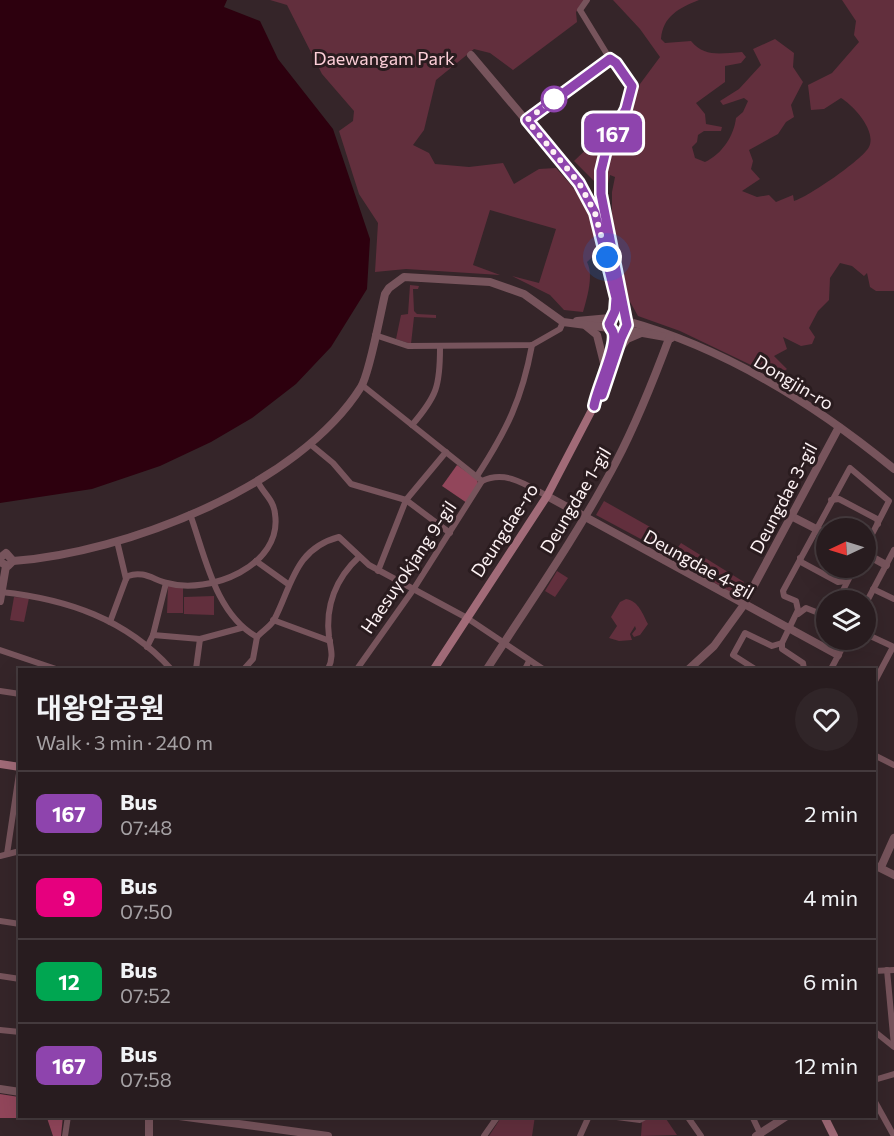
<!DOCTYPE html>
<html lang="en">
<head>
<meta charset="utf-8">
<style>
	:root { --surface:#281c1f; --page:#302528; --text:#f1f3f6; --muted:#a5a1a4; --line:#443a3d }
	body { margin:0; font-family:Commissioner,"Noto Sans KR",sans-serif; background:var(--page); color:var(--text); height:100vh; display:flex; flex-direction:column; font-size:22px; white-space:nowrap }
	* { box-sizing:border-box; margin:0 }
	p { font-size:20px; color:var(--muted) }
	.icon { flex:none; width:33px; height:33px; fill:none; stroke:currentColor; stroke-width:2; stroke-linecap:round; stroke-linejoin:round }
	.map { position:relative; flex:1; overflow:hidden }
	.details { position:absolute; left:18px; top:668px; width:858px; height:450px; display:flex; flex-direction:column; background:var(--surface); border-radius:0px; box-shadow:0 6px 24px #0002,0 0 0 2px var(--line) }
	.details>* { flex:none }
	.badge { padding:0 12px; border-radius:9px; font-size:21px; line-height:39px }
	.needle { width:39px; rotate:266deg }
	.controls { position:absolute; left:816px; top:518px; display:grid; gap:12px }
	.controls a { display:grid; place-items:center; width:60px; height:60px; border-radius:50%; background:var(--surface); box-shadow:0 6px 24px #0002,0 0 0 2px var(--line); font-size:30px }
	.you { position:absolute; width:30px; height:30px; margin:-15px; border:4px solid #fff; border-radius:50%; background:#1a73e8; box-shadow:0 0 0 9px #1a73e833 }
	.map>.badge { position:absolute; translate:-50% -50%; box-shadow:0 0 0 3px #fff }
	.round { display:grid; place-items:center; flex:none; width:63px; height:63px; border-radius:32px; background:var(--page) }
	.overview { display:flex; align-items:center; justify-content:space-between; height:102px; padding:0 18px }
	h1 { font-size:28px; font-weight:700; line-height:45px }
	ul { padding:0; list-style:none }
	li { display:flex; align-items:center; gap:18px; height:84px; padding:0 18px; border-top:2px solid var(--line) }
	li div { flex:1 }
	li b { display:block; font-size:22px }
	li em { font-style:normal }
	li .badge { min-width:66px; font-weight:700; text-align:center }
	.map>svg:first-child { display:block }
	.green { fill:#622f3d }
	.forest { fill:#92465b }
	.water { fill:#2d000e }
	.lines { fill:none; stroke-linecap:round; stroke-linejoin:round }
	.minor { stroke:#77545c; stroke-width:6 }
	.tertiary { stroke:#77545c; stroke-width:8 }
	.secondary { stroke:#a16b78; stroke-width:8 }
	.line-casing { stroke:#fff; stroke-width:14 }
	.line { stroke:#8e44ad; stroke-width:9 }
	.walk { stroke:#fdf2f4; stroke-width:6; stroke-dasharray:0 10.8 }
	.stop-dot { fill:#fff; stroke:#8e44ad; stroke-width:3 }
	.labels { text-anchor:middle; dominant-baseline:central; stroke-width:6; stroke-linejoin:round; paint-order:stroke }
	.park-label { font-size:18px; fill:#fdcfd8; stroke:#2a1c1f }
	.street-label { font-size:18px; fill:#fdf2f4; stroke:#2a1c1f }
</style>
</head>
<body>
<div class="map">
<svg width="894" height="1136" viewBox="0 0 894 1136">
	<rect width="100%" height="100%" fill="#352529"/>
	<g class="green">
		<path d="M270 0H585L576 12 577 22 513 70 490 53 474 49 436 80 424 130 413 145 429 153 435 164 469 167 503 163 514 184 539 169 556 168C578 192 596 214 603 247L587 262C594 275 587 298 583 312L564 310 550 295 512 276 539 283 556 229 490 210 473 265 500 275 406 269 375 272 378 223 359 194 339 131 353 121 354 111 322 74 287 5Z"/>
		<path d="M613 0H699C679 8 663 16 661 39L665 43 691 41C705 58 722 53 742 52L746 57 741 63 725 66V82L696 103 705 114 706 124 722 127 721 131H704L698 135 697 142 692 147 695 158 705 162C722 154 734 136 736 118L743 112 748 101 744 98 723 105 720 101 739 89 761 65 753 49 775 39 794 53 793 67 803 82 791 105 794 117 786 122 778 134 749 150 753 161 751 169 760 179 742 191 757 197 769 195 776 202 793 195 794 201C808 197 862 160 869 147 877 131 853 105 841 98L824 109 811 110 808 85 832 73 859 42 854 35 856 21 842 0H894V291H876L870 287 867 273 864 276 852 266 840 263 830 278 829 300 818 311 809 328 815 337 812 344 801 346 783 337 787 349 774 356 787 369 776 377 680 331 638 316 629 300 612 216V192L615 177 610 175 607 188H601L574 161 617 120 624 121 640 84 660 57 640 29Z"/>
		<path d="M410 285 419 286 418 289H413L414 311 417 314 436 315V318L414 317 411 344 396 339 401 315 408 314Z"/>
		<path d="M604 501 659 532 652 545 596 515Z"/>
		<path d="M681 543 744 582 737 596 671 557Z"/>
		<path d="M557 571 568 578 555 597 545 591Z"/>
		<path d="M168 586H183V613H167Z"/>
		<path d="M214 596V615L184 614V597Z"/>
		<path d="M14 597 29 598 24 622 10 620Z"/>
		<path d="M626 599C639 601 643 615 648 624L640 635 634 637 632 634 636 629 635 626 630 634 632 640 619 641 609 638 617 626 611 617 620 602Z"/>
		<path d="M502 1116H535L532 1136H489Z"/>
		<path d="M650 1116H664L677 1135 641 1136 642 1122Z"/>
	</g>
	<g class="forest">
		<path d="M457 465 477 479 478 484 467 503 442 486Z"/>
		<path d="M0 1094 19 1097 20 1116H63L61 1136H53L47 1118H0Z"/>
	</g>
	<path class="water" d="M0 0H227L224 7 260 21 278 59 333 129 370 239 367 289 331 347 296 384 252 418 211 442 160 466 92 489 0 503Z"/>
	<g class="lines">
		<g class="minor">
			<path d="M587 0 580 10 610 59"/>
			<path d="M375 335 408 346 532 345 560 329 563 322"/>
			<path d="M362 385 482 481C505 470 525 484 547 496"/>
			<path d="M412 425C437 396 440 386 440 348"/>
			<path d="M310 444 333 463 351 484 406 500 450 533"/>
			<path d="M477 476C507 430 522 399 532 345"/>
			<path d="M831 500 839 499 877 519 878 524"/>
			<path d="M190 514C205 555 215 614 257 637"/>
			<path d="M800 558 801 562 838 582 847 581"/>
			<path d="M256 561 288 584"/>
			<path d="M378 571 406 500 446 452"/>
			<path d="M126 579 128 576C143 570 154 580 167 583 209 595 283 566 275 514 274 500 263 493 258 482"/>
			<path d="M873 589 894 599"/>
			<path d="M1 592C67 599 126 619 171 669"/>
			<path d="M838 600 855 567"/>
			<path d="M866 603 894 550"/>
			<path d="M798 614 806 608 826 616"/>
			<path d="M273 620 330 641"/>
			<path d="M110 622 126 579 117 541"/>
			<path d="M866 634 894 647"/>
			<path d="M153 635 200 639 241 628"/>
			<path d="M257 637C262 631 270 627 274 620 292 586 294 549 339 537L369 565 467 618 543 669"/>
			<path d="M147 647 153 635 166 583"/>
			<path d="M0 650 56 669"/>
			<path d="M196 669 200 639"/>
			<path d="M244 669 253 659 257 637"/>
			<path d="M328 669C334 657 331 650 329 637 325 606 336 578 359 557"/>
			<path d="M357 669 413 590 482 481"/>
			<path d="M525 669 529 661"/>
			<path d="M755 669 733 655 745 633 772 646 782 643"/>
			<path d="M804 669 803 663 782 649V643L798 610 796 601 784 596 783 591 850 468 889 501 866 546"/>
			<path d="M831 669 847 639"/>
			<path d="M874 683 893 647"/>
			<path d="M0 691 20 694"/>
			<path d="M874 755 894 765"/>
			<path d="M7 854 20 767"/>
			<path d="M0 856 20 851"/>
			<path d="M0 921 20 924"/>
			<path d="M887 970 894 1046"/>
			<path d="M874 971 894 970"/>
			<path d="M0 976 20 979"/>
			<path d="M0 1030 20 1032"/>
			<path d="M874 1031 894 1047"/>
			<path d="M874 1080 894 1074"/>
			<path d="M874 1100 894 1136"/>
			<path d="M609 1116 640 1120 647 1116"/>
			<path d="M687 1116 701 1136"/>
			<path d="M752 1116 761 1135"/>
			<path d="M65 1136 68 1116"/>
			<path d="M484 1136 498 1116"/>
			<path d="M580 1136 589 1116"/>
		</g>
		<g class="tertiary">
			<path d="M471 55 579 183 595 212 607 258"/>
			<path d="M527 120 610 59 632 86C624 115 605 141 601 172 596 221 620 268 624 316"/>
			<path d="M613 284 616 304 614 316"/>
			<path d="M577 321 610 318"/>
			<path d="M627 321C725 348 816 405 894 469"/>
			<path d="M586 326 597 335 604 363"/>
			<path d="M626 330 671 338"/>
			<path d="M620 348 627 339 641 333"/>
			<path d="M595 403C598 378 612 357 613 332"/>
			<path d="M594 406 602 395 623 332"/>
			<path d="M547 496 838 655"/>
			<path d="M791 516 826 534"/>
			<path d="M866 554 886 565"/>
			<path d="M0 558 6 553 13 561 8 566 0 562"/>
			<path d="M13 561C125 553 299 486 361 387 370 372 380 315 385 294L389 288 404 277 490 282 524 294 563 322 609 328"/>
			<path d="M0 601 6 566"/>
			<path d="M487 669C531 601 578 534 616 462 637 422 654 379 670 336"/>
			<path d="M689 669 714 646 743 606 839 427"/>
			<path d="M874 865 894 875"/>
			<path d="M881 867 894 838"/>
			<path d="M0 1089 20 1092"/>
			<path d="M149 1116V1136"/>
			<path d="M179 1116 328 1136"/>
			<path d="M756 1136 787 1116"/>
		</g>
		<g class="secondary">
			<path d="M434 669 547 496 594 406"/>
			<path d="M0 764 20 767"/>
			<path d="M824 1116 834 1136"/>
		</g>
	</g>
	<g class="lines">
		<g class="line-casing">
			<path id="line" d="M594 406C597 388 618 346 613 332 612 329 609 327 609 324L615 311 616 298 595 213 579 183 527 120 610 59 616 63 632 86 626 109 608 142 601 171V194L627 325 621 338 602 395"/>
		</g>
		<use href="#line" class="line"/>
		<path class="walk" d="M554 99 527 120 579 183 595 213 607 257"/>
	</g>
	<circle class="stop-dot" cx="554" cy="99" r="12"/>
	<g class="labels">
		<g class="park-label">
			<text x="384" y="58">Daewangam Park</text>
		</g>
		<g class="street-label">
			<text transform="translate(794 382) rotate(31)">Dongjin-ro</text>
			<text transform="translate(783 498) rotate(-62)">Deungdae 3-gil</text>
			<text transform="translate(575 500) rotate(-59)">Deungdae 1-gil</text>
			<text transform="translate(504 530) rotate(-57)">Deungdae-ro</text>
			<text transform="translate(699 564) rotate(29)">Deungdae 4-gil</text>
			<text transform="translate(408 567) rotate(-56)">Haesuyokjang 9-gil</text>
		</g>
	</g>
</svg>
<div class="controls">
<a><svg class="needle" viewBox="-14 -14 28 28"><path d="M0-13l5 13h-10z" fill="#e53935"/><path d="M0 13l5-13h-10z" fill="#a5a1a4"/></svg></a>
<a><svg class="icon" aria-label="layers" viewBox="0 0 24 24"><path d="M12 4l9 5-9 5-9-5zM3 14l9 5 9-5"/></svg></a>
</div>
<div class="you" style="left:607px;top:257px"></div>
<b class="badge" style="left:613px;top:133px;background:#8e44ad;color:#fff">167</b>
<section class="details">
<div class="overview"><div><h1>대왕암공원</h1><p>Walk · 3 min · 240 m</p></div><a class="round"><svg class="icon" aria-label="heart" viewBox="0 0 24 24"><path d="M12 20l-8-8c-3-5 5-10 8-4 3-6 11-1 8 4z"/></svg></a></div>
<ul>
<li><span class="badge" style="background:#8e44ad;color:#fff">167</span><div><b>Bus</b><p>07:48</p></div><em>2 min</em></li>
<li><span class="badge" style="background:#e6007e;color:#fff">9</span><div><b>Bus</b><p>07:50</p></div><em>4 min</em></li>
<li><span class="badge" style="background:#00a651;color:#fff">12</span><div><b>Bus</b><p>07:52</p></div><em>6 min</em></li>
<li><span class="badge" style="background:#8e44ad;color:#fff">167</span><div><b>Bus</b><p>07:58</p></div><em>12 min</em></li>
</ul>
</section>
</div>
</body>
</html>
